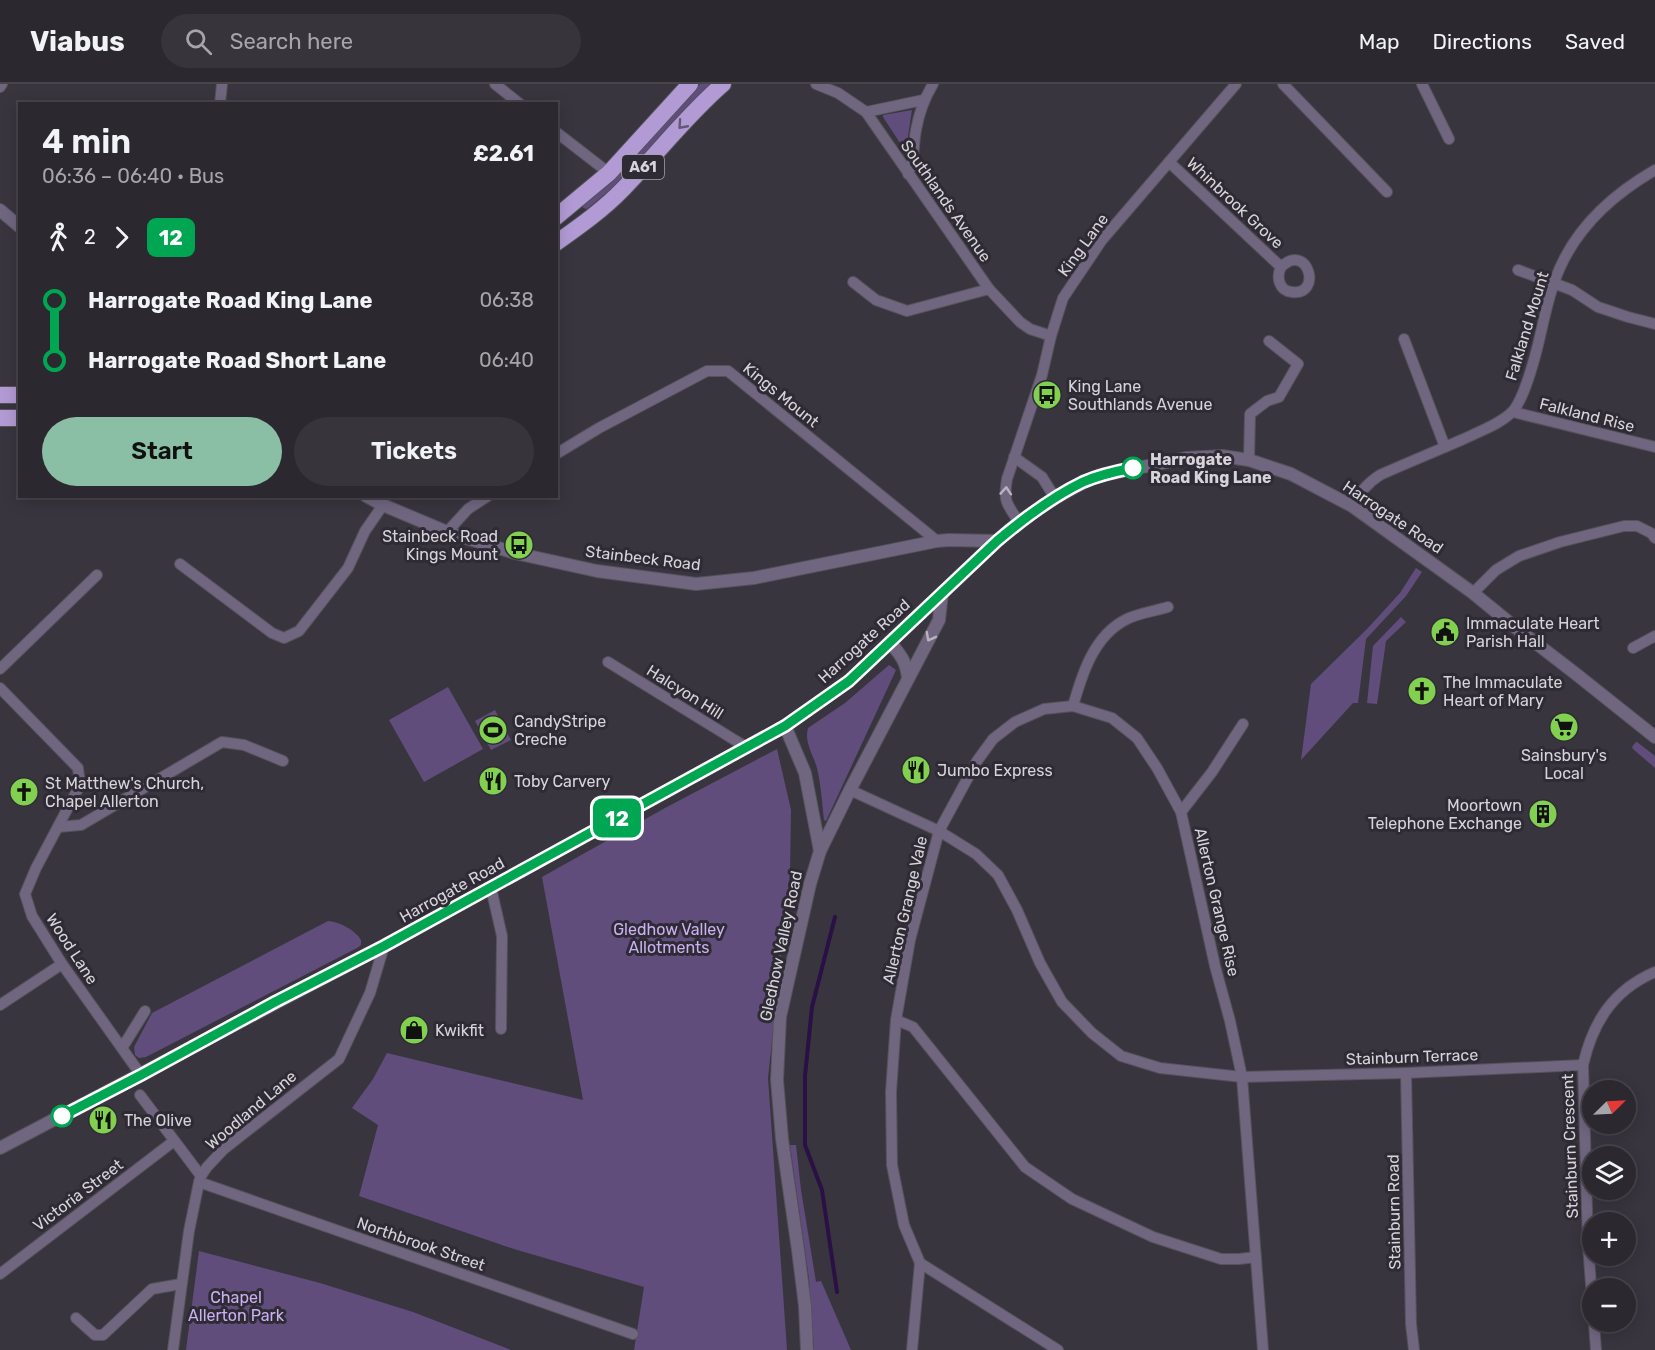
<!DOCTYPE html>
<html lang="en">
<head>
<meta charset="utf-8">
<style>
	:root { --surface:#2b282f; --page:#37343b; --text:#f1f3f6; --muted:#a6a6aa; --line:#47444b; --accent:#8abfa5 }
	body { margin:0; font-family:Rubik,sans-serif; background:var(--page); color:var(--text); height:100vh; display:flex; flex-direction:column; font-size:22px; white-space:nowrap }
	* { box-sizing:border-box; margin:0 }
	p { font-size:20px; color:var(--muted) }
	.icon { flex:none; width:33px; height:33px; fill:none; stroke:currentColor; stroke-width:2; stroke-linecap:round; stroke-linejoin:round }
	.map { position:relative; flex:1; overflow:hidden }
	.drawer { position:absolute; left:18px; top:18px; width:540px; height:396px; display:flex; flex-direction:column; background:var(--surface); border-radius:0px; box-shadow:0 3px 15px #0003,0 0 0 2px var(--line) }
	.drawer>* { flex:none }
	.badge { padding:0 12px; border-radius:9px; font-size:21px; line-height:39px }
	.needle { width:39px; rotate:66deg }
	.fabs { position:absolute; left:1582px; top:996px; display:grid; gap:12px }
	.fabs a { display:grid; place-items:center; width:54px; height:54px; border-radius:50%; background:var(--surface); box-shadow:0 3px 15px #0003,0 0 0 2px var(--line); font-size:30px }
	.map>.badge { position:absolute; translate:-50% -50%; box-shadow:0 0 0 3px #fff }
	.legs { display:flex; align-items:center; gap:9px; height:66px; padding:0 24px; font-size:20px }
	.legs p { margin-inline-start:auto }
	.summary { display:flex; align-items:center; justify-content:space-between; height:102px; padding:0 24px }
	h1 { font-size:33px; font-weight:600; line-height:45px }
	.cta { display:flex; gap:12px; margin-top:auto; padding:12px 24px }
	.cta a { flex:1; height:69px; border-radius:36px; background:var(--accent); color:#111; font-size:24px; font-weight:600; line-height:69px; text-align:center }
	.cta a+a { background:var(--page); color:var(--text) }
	ul { padding:0 24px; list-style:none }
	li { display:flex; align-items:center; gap:21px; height:60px; font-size:22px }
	li i { display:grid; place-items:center; width:9px; height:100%; margin:0 8px; background:currentColor }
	li i::after { content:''; width:15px; height:15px; margin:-8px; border:4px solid; border-radius:50%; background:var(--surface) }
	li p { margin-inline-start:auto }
	li:first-child i { background:linear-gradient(#0000 50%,currentColor 0) }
	li:last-child i { background:linear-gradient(currentColor 50%,#0000 0) }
	header { display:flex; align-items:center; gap:36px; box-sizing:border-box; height:84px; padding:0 30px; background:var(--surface); border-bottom:2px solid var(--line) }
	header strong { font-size:28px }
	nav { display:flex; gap:33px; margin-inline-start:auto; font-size:21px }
	.search { width:420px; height:54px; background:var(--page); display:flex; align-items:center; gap:15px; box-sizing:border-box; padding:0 21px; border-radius:33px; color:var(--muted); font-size:22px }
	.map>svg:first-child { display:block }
	.green { fill:#604d7c }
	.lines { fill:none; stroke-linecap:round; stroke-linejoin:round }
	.stream { stroke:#2a1044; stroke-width:4 }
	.minor-casing { stroke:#55525b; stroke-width:12 }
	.tertiary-casing { stroke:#55525b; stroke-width:14 }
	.trunk-casing { stroke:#55525b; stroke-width:18 }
	.minor { stroke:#706680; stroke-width:10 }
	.tertiary { stroke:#706680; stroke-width:12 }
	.trunk { stroke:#b29bd5; stroke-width:16 }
	.oneway { stroke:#635875 }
	.oneway2 { stroke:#b7b3bf }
	.line-1-casing { stroke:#fff; stroke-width:14 }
	.line-1 { stroke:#00a651; stroke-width:9 }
	.stop-1-dot { fill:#fff; stroke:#00a651; stroke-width:3 }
	.labels { text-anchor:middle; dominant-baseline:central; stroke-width:6; stroke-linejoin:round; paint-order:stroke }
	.shield { fill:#2f2b35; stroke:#a4a1a8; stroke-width:1.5 }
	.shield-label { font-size:15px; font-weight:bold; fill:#d6d4da }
	.street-label { font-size:16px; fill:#d6d4da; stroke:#2f2b35 }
	.poi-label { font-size:16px; fill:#d6d4da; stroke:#2f2b35; text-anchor:start }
	.stop-label { font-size:16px; font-weight:bold; fill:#d6d4da; stroke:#2f2b35; text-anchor:start }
	.park-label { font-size:16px; fill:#cbb0f3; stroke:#2f2b35 }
</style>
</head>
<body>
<header>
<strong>Viabus</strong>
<div class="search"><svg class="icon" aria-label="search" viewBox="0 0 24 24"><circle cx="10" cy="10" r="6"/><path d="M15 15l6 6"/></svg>Search here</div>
<nav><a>Map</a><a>Directions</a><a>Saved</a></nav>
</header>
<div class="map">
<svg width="1655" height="1266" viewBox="0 0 1655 1266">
	<rect width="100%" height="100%" fill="#39353f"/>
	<g class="green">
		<path d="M700 0H710L617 100 587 125 583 124V121Z"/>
		<path d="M912 26 908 52 909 68H906L883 33V31Z"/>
		<path d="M1416 484 1422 488 1406 512 1366 555 1358 619H1353L1301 676 1311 600 1368 544 1400 509Z"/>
		<path d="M1401 533 1406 538 1386 557 1377 620 1367 619 1373 562Z"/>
		<path d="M889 581 896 586 826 737 824 736C822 718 821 701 817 684 813 670 804 658 808 644L845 619Z"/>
		<path d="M448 603 483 665 424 698 389 636Z"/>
		<path d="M495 626 511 656 491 666 475 637Z"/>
		<path d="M1636 658H1637L1655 672V684L1633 665 1632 663Z"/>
		<path d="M777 665 791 726 790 789 768 994 787 1266H634L644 1203 514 1165 359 1112 378 1041 352 1024 373 995 387 969 583 1016 542 793 665 724Z"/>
		<path d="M328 837C340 838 355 846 361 856V861L357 864 146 973 139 974 135 971 134 963 152 929Z"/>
		<path d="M790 1061H796L801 1106 816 1198 821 1197 851 1266H814L809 1195Z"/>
		<path d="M199 1167 320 1199 413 1228 511 1266H186Z"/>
	</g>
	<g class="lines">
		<path class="stream" d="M835 833 812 923 805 992V1061L822 1106 837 1208"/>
		<g class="minor-casing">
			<g id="minor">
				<path d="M495 0 520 20"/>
				<path d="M816 0 838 9 866 28 989 205 1020 238 1030 245 1051 252"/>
				<path d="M1283 0 1387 108"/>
				<path d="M1422 0 1449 55"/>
				<path d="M0 3 2 0"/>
				<path d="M220 20 222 0"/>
				<path d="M866 28 923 16"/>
				<path d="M556 48 609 89"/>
				<path d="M1169 78 1281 183C1276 193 1279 207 1292 208 1323 212 1308 157 1281 183"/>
				<path d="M908 90C915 75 913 62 916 46 919 29 924 15 933 0"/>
				<path d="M1518 186 1572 206 1598 223 1628 233 1655 240"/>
				<path d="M853 198 876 216 907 227 989 205"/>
				<path d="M1404 255 1445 363"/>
				<path d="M1513 328 1655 363"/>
				<path d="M556 370 599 344 707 287H728L937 457"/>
				<path d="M1014 373 1042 393 1055 414"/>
				<path d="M1249 376 1250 330 1267 317 1279 313 1298 280 1269 257"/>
				<path d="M1352 422C1360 409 1366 400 1380 391 1409 378 1439 366 1468 353 1482 346 1500 340 1512 328 1523 317 1534 277 1538 261 1543 240 1547 219 1554 199 1571 148 1610 112 1655 86"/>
				<path d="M1019 438C1007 420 1003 418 1007 395L1042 291 1051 252 1063 214 1102 156 1236 0"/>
				<path d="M447 448 468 425 488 412"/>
				<path d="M180 480 272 549 284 554 299 547 348 484 365 447 383 421"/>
				<path d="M1473 509 1496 486 1519 472 1560 458 1624 442H1637L1651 449 1655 454"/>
				<path d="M1633 564 1655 552"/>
				<path d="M608 578 746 663"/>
				<path d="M0 585 97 491"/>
				<path d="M0 604 78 684 80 701 36 784 25 810 32 832 62 880 141 991"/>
				<path d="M1073 622C1082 590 1094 551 1127 535 1139 529 1155 527 1168 523"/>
				<path d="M850 706 939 747 976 770 998 791 1017 826 1040 879 1062 918 1092 949 1121 972 1160 984 1242 993 1406 989 1583 981"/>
				<path d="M1181 728 1212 688 1243 640"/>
				<path d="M58 743 81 741 222 658 244 661 283 677"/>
				<path d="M491 804 502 852 501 945"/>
				<path d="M0 921 62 880"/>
				<path d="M896 936 913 943 1025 1083 1072 1115 1153 1153 1221 1175H1239L1256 1173"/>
				<path d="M122 964 145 927"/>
				<path d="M1406 989 1411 1240 1414 1266"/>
				<path d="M140 1011 201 1092"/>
				<path d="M199 1098 633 1250"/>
				<path d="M920 1179 1058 1266"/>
				<path d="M0 1190 174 1057"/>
				<path d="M76 1234 95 1251H103L152 1205 181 1200"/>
				<path d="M173 1266 189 1147 199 1098 201 1092 207 1083 224 1065 339 975 370 909 384 862"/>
				<path d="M912 1266 920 1179 904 1141 892 1081 891 1008 896 936 910 856 939 747 977 677 993 655 1015 638 1044 625 1073 622 1112 634 1137 654 1157 684 1181 728 1215 882 1230 937 1242 993 1263 1266"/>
				<path d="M1596 1266 1588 1161 1583 981C1593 938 1613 906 1655 888"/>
			</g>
		</g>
		<g class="tertiary-casing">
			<g id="tertiary">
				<path d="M0 126 20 143"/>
				<path d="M366 412 383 421 447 448 515 469 597 487 696 500 754 494 937 457 949 456 997 457"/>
				<path d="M890 558C900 571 906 576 908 594"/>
				<path d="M785 642 805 689 820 767"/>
				<path d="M0 1064 384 862 785 642 849 597 997 457 1019 438 1055 414 1084 398 1099 392 1186 374 1222 372 1249 376 1291 390 1352 422 1473 509 1511 540 1576 590 1655 653"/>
				<path d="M807 1266 805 1222 798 1166 782 1055 777 996 780 933 810 800 820 767 850 706 939 536 942 509"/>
			</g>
		</g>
		<g class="trunk-casing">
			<g id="trunk">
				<path d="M556 133 609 89 690 0"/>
				<path d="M556 159C580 142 604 125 624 104 658 69 687 31 723 0"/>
				<path d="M0 311H20"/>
				<path d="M0 334H20"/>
			</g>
		</g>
		<use href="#minor" class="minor"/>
		<use href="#tertiary" class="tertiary"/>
		<use href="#trunk" class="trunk"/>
	</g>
	<defs><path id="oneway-chevron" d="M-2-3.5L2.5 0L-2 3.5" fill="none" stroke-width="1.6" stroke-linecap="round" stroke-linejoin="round" transform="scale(1.5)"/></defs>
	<use class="oneway" href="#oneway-chevron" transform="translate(682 41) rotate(132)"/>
	<g class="oneway2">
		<use href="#oneway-chevron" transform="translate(1006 407) rotate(-86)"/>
		<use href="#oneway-chevron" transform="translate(930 553) rotate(118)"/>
	</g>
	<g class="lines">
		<g class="line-1-casing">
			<path id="line-1" d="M62 1032 141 991 275 918 384 862 785 642 849 597 997 457C1023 435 1052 413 1083 398 1099 391 1117 387 1133 384"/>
		</g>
		<use href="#line-1" class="line-1"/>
	</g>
	<defs>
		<g id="bus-disc" transform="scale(1.5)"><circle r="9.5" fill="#82d04f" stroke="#2f2b35"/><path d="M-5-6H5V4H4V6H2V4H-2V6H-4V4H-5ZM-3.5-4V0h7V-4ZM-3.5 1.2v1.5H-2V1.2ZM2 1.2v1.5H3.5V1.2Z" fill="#111"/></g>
		<g id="civic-disc" transform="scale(1.5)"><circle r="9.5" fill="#82d04f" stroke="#2f2b35"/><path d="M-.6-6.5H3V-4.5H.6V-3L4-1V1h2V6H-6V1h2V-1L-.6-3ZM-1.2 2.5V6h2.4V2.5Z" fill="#111"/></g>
		<g id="church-disc" transform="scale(1.5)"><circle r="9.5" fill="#82d04f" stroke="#2f2b35"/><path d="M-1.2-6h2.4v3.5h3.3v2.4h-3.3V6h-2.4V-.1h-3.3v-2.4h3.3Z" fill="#111"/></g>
		<g id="supermarket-disc" transform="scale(1.5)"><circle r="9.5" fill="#82d04f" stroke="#2f2b35"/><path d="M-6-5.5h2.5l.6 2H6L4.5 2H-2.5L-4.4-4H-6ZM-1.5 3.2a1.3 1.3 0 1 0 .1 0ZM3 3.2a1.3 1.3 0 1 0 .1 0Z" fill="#111"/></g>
		<g id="stadium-disc" transform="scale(1.5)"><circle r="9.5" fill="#82d04f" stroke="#2f2b35"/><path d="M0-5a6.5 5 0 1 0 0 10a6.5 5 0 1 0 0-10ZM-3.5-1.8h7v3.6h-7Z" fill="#111"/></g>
		<g id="restaurant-disc" transform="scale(1.5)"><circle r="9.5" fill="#82d04f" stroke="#2f2b35"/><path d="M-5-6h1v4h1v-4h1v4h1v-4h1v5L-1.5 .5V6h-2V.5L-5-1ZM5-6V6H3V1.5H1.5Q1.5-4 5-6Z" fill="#111"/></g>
		<g id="building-disc" transform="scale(1.5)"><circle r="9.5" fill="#82d04f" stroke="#2f2b35"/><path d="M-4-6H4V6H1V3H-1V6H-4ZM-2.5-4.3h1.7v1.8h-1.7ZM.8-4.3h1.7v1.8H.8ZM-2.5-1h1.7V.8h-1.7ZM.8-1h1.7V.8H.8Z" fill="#111"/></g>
		<g id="shop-disc" transform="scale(1.5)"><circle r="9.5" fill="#82d04f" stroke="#2f2b35"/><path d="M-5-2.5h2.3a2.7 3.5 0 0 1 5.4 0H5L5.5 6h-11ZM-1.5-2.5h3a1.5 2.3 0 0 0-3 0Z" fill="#111"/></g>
	</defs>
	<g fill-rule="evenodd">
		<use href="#bus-disc" x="1047" y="311"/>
		<use href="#bus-disc" x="519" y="461"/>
		<use href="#civic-disc" x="1445" y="548"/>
		<use href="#church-disc" x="1422" y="607"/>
		<use href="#supermarket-disc" x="1564" y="643"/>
		<use href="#stadium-disc" x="493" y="646"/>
		<use href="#restaurant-disc" x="916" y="686"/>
		<use href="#restaurant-disc" x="493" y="697"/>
		<use href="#church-disc" x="24" y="708"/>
		<use href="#building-disc" x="1543" y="730"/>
		<use href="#shop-disc" x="414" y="946"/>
		<use href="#restaurant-disc" x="103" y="1036"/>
	</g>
	<g class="stop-1-dot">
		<circle cx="1133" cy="384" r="10"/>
		<circle cx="62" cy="1032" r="10"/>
	</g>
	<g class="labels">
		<rect class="shield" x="622" y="71" width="42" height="24" rx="4.5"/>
		<g class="shield-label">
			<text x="643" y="83">A61</text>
		</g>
		<g class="street-label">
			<text transform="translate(946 117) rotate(55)">Southlands Avenue</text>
			<text transform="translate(1235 119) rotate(43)">Whinbrook Grove</text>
			<text transform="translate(1083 161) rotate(-54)">King Lane</text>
			<text transform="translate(1527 242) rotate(-73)">Falkland Mount</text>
			<text transform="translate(781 311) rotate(39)">Kings Mount</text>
			<text transform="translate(1587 331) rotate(14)">Falkland Rise</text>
			<text transform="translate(1393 433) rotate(34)">Harrogate Road</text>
			<text transform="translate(643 474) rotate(7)">Stainbeck Road</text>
			<text transform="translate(864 557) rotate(-42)">Harrogate Road</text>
			<text transform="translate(685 608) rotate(32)">Halcyon Hill</text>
			<text transform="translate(452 806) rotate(-29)">Harrogate Road</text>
			<text transform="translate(1217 818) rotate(77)">Allerton Grange Rise</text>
			<text transform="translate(905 826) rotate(-77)">Allerton Grange Vale</text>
			<text transform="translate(781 862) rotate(-78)">Gledhow Valley Road</text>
			<text transform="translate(72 865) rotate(57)">Wood Lane</text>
			<text transform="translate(1412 973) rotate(-2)">Stainburn Terrace</text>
			<text transform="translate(251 1026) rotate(-40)">Woodland Lane</text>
			<text transform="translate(1570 1062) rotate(-92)">Stainburn Crescent</text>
			<text transform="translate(78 1111) rotate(-37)">Victoria Street</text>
			<text transform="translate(1394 1128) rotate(-91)">Stainburn Road</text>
			<text transform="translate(421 1160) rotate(19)">Northbrook Street</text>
		</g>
		<g class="poi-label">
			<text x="1068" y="302">King Lane<tspan x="1068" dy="18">Southlands Avenue</tspan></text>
			<text x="498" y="452" text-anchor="end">Stainbeck Road<tspan x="498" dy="18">Kings Mount</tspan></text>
			<text x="1466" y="539">Immaculate Heart<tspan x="1466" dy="18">Parish Hall</tspan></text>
			<text x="1443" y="598">The Immaculate<tspan x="1443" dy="18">Heart of Mary</tspan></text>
			<text x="514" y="637">CandyStripe<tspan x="514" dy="18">Creche</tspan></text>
			<text x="1564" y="671" text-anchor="middle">Sainsbury's<tspan x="1564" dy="18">Local</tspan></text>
			<text x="937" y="686">Jumbo Express</text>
			<text x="514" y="697">Toby Carvery</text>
			<text x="45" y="699">St Matthew's Church,<tspan x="45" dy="18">Chapel Allerton</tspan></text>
			<text x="1522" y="721" text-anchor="end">Moortown<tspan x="1522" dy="18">Telephone Exchange</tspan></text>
			<text x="435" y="946">Kwikfit</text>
			<text x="124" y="1036">The Olive</text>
		</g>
		<g class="stop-label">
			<text x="1150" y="375">Harrogate<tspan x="1150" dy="18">Road King Lane</tspan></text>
		</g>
		<g class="park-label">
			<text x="669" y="845">Gledhow Valley<tspan x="669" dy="18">Allotments</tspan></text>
			<text x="236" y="1213">Chapel<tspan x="236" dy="18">Allerton Park</tspan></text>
		</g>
	</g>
</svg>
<div class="fabs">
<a><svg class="needle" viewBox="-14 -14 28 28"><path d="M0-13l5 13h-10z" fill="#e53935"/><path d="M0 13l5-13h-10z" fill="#a6a6aa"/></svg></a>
<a><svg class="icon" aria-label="layers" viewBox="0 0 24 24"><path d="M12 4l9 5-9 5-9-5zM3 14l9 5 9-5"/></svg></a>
<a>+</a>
<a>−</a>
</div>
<b class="badge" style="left:617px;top:734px;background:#00a651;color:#fff">12</b>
<section class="drawer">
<div class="summary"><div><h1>4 min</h1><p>06:36 – 06:40 · Bus</p></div><b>£2.61</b></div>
<div class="legs"><svg class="icon" aria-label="walk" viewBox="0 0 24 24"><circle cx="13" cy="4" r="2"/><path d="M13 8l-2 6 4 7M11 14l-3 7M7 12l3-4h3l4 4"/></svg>2<svg class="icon" aria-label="forward" viewBox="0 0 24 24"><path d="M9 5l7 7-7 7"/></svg><b class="badge" style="background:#00a651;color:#fff">12</b></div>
<ul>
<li><i style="color:#00a651"></i><b>Harrogate Road King Lane</b><p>06:38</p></li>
<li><i style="color:#00a651"></i><b>Harrogate Road Short Lane</b><p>06:40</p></li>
</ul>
<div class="cta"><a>Start</a><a>Tickets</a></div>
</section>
</div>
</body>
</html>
